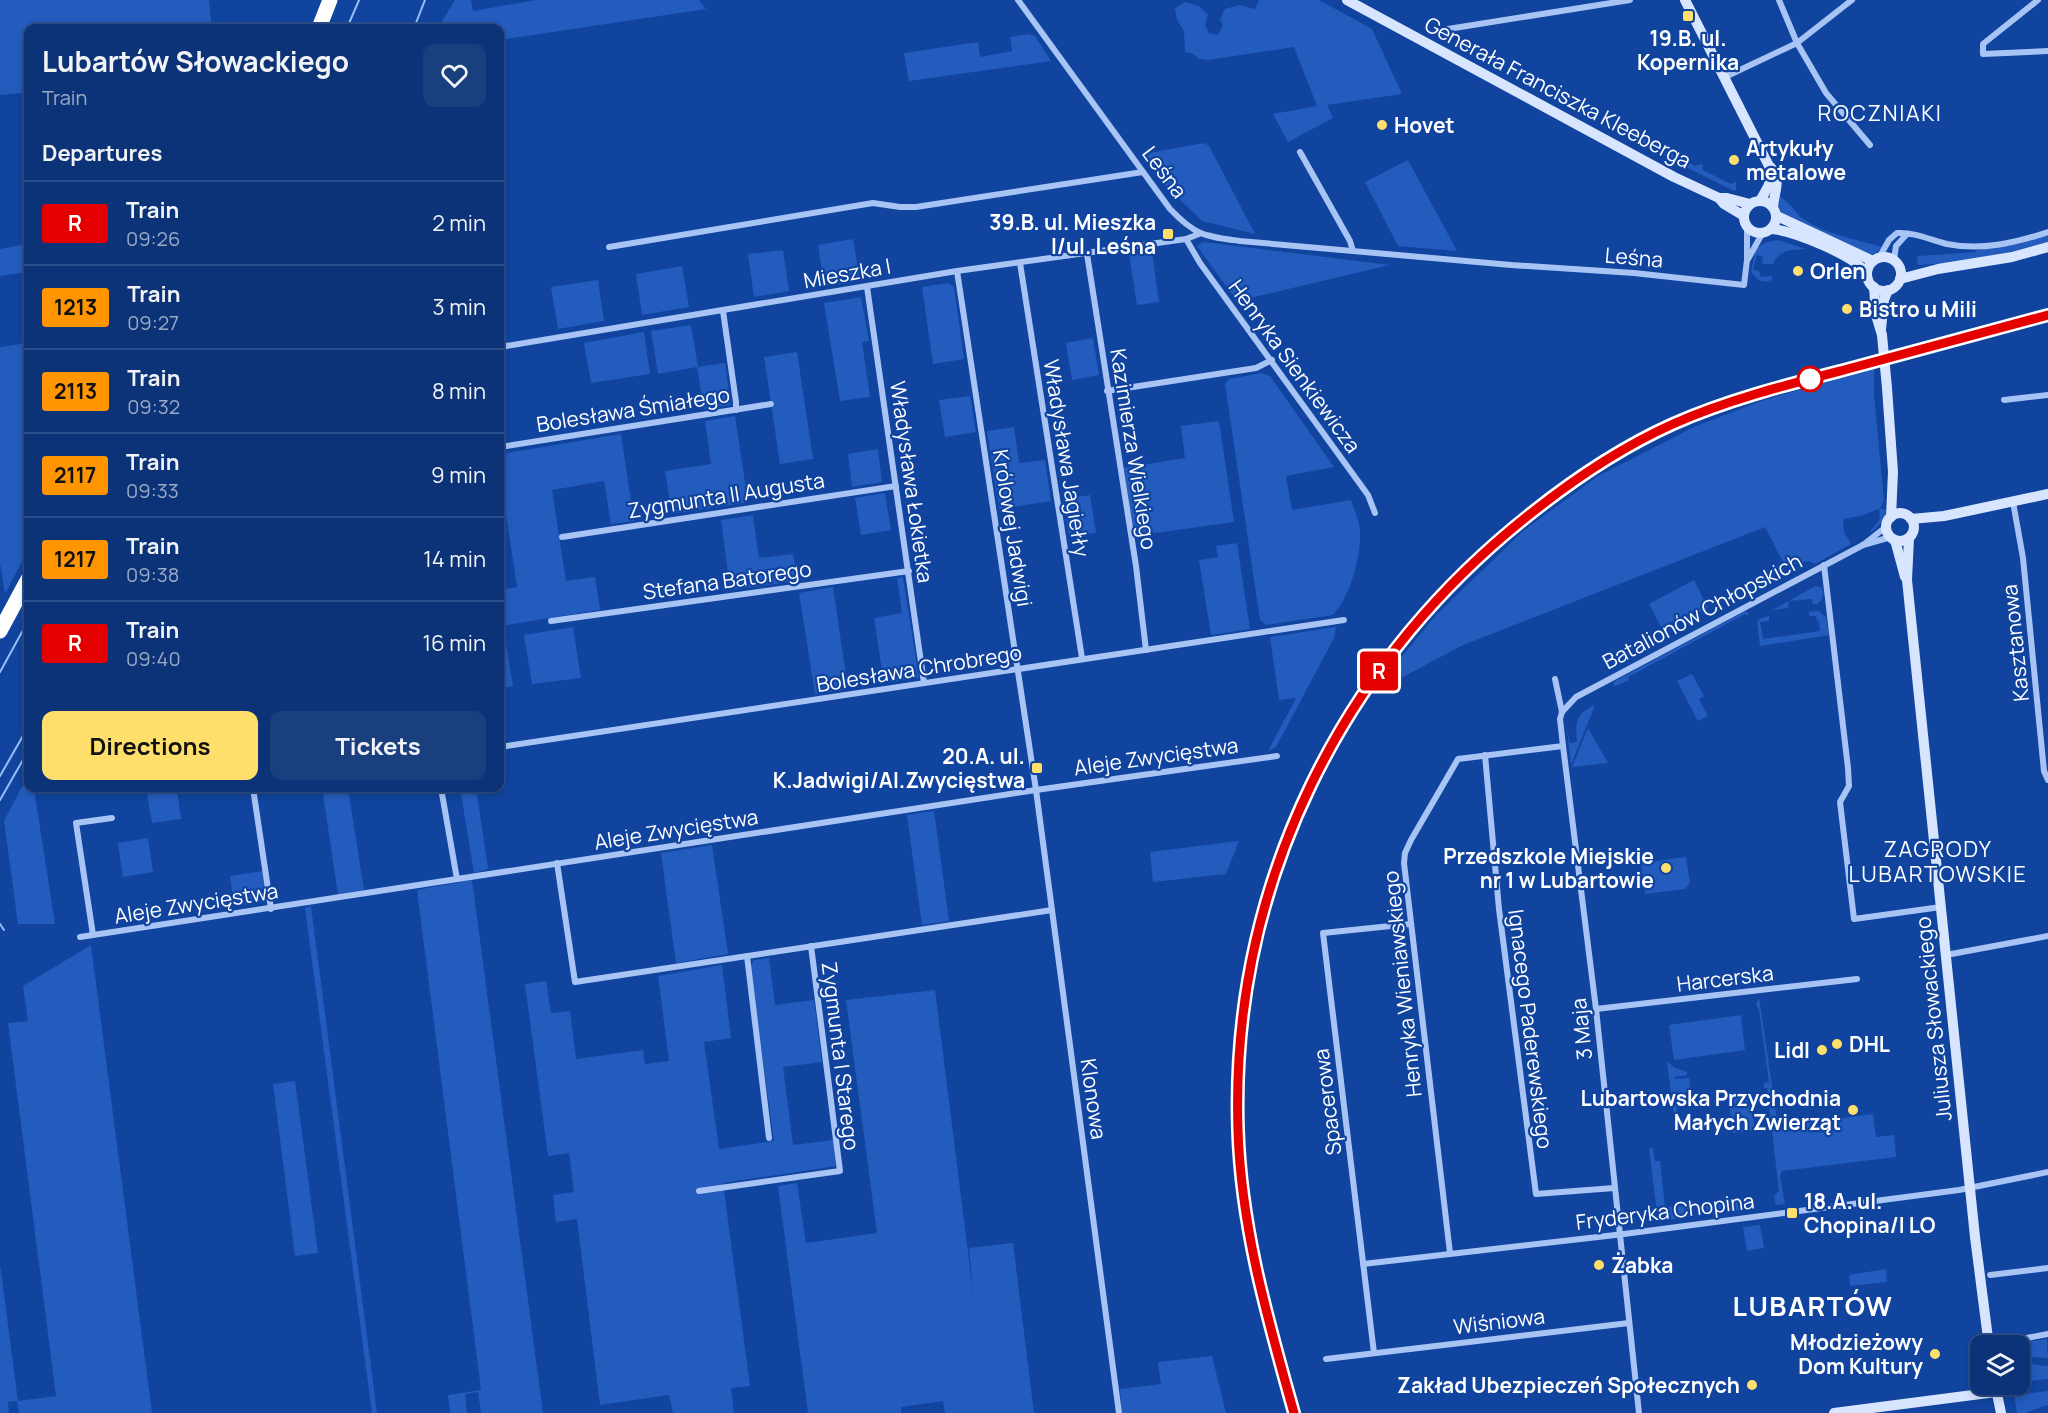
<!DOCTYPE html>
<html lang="en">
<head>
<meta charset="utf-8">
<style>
	:root { --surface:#0c3377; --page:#1a3f7f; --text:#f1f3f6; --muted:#9aaac6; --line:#2c4e89; --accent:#ffdf6b }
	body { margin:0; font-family:Manrope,sans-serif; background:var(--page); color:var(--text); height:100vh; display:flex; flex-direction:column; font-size:22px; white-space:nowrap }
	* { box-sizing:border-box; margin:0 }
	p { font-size:20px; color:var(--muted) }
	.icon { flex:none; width:33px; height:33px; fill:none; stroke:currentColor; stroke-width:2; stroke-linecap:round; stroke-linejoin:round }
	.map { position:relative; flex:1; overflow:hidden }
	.sheet { position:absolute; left:24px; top:24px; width:480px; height:768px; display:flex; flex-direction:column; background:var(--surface); border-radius:12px; box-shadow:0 3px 9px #0003,0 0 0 2px var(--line) }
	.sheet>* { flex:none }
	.badge { padding:0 12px; border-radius:4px; font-size:21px; line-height:39px }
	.fabs { position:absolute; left:1970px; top:1335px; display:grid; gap:12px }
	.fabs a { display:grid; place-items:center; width:60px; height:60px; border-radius:12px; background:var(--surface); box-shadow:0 3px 9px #0003,0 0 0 2px var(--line); font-size:30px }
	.map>.badge { position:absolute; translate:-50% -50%; box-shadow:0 0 0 3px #fff }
	h2 { padding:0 18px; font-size:22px; line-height:54px }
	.round { display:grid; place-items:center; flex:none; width:63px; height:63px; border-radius:12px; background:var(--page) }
	.summary { display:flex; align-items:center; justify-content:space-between; height:102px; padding:0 18px }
	h1 { font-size:28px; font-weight:700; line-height:45px }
	.primary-button { display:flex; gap:12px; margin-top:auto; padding:12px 18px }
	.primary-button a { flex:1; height:69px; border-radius:12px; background:var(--accent); color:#111; font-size:24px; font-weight:700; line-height:69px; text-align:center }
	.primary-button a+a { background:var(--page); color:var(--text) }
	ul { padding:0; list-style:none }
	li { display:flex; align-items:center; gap:18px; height:84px; padding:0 18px; border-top:2px solid var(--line) }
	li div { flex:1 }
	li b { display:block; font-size:22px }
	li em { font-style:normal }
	li .badge { min-width:66px; font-weight:700; text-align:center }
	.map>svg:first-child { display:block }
	.green { fill:#235cbd }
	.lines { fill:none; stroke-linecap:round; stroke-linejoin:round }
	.stream { stroke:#98bef9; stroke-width:2 }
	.street { stroke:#a7c4f5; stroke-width:6 }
	.secondary { stroke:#d7e5fe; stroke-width:10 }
	.highway { stroke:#fff; stroke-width:15 }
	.rail { stroke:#fff; stroke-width:2; stroke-dasharray:10 4.5; stroke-linecap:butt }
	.secondary-bridge { stroke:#d7e5fe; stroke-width:10 }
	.line-casing { stroke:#fff; stroke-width:14 }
	.line { stroke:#e50000; stroke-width:9 }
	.poi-dot { fill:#ffdf6b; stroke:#10449f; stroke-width:2 }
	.stop-dot { fill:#fff; stroke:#e50000; stroke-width:3 }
	.labels { text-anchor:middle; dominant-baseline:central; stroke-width:4.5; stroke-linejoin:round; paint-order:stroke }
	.poi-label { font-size:21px; font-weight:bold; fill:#fff; stroke:#10449f; text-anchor:start }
	.street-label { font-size:21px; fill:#fff; stroke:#10449f }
	.neighbourhood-label { font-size:22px; letter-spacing:1.5px; fill:#fff; stroke:#10449f }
	.district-label { font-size:27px; font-weight:bold; letter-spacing:1.5px; fill:#fff; stroke:#10449f }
</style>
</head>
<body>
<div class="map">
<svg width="2048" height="1413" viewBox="0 0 2048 1413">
	<rect width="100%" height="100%" fill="#10449f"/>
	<g class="green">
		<path d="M0 0H209L212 28H28V95L21 93 0 95Z"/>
		<path d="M455 0H471L473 11 536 0H699L706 9 500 40V28H438Z"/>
		<path d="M1259 0H1319L1372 29 1402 94 1327 105 1333 118 1288 142 1273 114 1317 106 1294 47 1208 60 1199 59 1193 54 1185 52 1184 31 1177 20 1175 8 1185 2 1199 6 1208 15 1205 25 1209 33 1218 35 1223 26 1220 19 1225 9 1239 5 1255 9Z"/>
		<path d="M1028 34 1035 36 1051 61 909 81 904 53 978 42 980 57 1012 51 1010 37Z"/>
		<path d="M1643 139 1695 166 1702 164 1703 170 1731 184 1736 182V190L1734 191 1666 157 1665 155 1641 142Z"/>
		<path d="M1204 143 1209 146 1255 234 1202 221 1166 186 1144 154Z"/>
		<path d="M1408 160 1457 251 1398 246 1365 182Z"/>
		<path d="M1777 195C1790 201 1794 213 1805 220 1828 235 1856 239 1882 247L1876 253 1867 255 1783 215 1777 203Z"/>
		<path d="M2048 235V242C2005 254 1962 263 1918 265L1917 258 1918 256 1976 252V250L2013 245Z"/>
		<path d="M853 239 860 281 824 286 818 245Z"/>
		<path d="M1778 240 1806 249C1792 250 1780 249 1773 264H1762L1763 257 1757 255 1753 269 1760 272V277L1771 276 1773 279C1764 285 1756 280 1751 271L1756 248 1767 242Z"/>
		<path d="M1203 242 1212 243 1390 265 1237 301 1197 246Z"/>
		<path d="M28 244V272L0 276V249Z"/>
		<path d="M783 250 789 291 754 297 748 254Z"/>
		<path d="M1152 251 1159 302 1137 305 1129 254Z"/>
		<path d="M682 266 689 307 642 315 636 274Z"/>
		<path d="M598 280 604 321 558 329 551 287Z"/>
		<path d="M948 283 954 287 964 359 933 364 922 287Z"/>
		<path d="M861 297 869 341 862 342 870 397 840 401 824 303Z"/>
		<path d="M691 325 698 367 725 363 731 405 704 409 697 367 658 374 651 331Z"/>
		<path d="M644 332 650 374 591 383 584 343Z"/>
		<path d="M1093 338 1099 375 1072 380 1066 343Z"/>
		<path d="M28 343V550L5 594 0 563V347Z"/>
		<path d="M797 352 813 459 780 464 764 357Z"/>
		<path d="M1874 369V393L1884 501 1880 508 1886 510C1884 519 1879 527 1871 532V530L1880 519 1879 509 1860 516 1843 519 1844 532 1851 544 1815 564 1809 561 1785 566 1765 527 1463 645 1371 694 1436 615 1523 531 1598 476 1696 426 1764 400Z"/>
		<path d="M1262 373 1270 376 1334 467 1286 476 1292 510 1351 500C1354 510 1360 522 1360 532 1361 557 1350 597 1333 615L1266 625 1260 620 1225 384 1229 379Z"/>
		<path d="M970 396 976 432 945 437 939 400Z"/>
		<path d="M735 416 748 502 672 514 665 471 711 464 705 421Z"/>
		<path d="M1219 421 1234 522 1134 536 1124 468 1185 458 1181 426Z"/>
		<path d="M1014 427 1019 463 1045 460 1051 501 999 509 987 431Z"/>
		<path d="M621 434 634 521 611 524 604 481 552 490 566 581 595 577 600 610 500 626V590L517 587 500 474V454Z"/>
		<path d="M878 449 882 482 852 487 848 454Z"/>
		<path d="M885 493 891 530 861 535 855 498Z"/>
		<path d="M1090 495 1096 533 1069 537 1063 499Z"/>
		<path d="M753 515 759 558 793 554 797 581 730 590 721 520Z"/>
		<path d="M1237 543 1250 629 1211 635 1199 560 1218 557 1216 546Z"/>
		<path d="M903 577 919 678 884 683 874 618 902 613 897 578Z"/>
		<path d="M1694 580 1708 608 1664 632 1662 628 1674 622 1675 623 1690 613 1692 615 1695 613V611L1701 607 1661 627 1649 604Z"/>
		<path d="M1816 586 1822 588C1825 594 1823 600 1817 604H1813L1812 599 1789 601 1788 608 1772 610Z"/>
		<path d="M833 587 848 689 815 694 799 593Z"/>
		<path d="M1746 611 1748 613V616L1745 614 1628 677 1629 680 1615 686 1613 684 1615 681Z"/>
		<path d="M1819 611 1826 617 1829 635 1760 646 1757 622 1759 619 1769 616V621L1760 622 1763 639 1820 631 1819 621H1817L1816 616H1809V612Z"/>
		<path d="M573 627 581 678 532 684 524 635Z"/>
		<path d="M1336 627 1334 638 1276 747 1268 751 1296 698 1279 700 1270 637Z"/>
		<path d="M505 637 513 686 500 688V638Z"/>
		<path d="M1692 674 1704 696 1699 699 1708 716 1698 721 1677 681Z"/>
		<path d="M1595 705 1571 765 1567 727 1570 743 1577 742C1575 721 1576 714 1595 705Z"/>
		<path d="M1588 728 1608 763 1572 767Z"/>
		<path d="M28 775V788H38L34 789 55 924H18L4 821Z"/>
		<path d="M322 788H348L364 890 338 894Z"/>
		<path d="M460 788H476L488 869 474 873Z"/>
		<path d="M177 789 181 819 152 823 147 794Z"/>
		<path d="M934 811 949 921 922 925 907 815Z"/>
		<path d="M148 838 153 872 123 877 118 843Z"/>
		<path d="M1239 841 1226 874 1153 882 1150 852Z"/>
		<path d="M712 845 728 954 676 963 661 853Z"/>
		<path d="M1686 857 1690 883 1685 889 1645 894 1641 863Z"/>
		<path d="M263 871 267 901 234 906 230 876Z"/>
		<path d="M472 880 543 1413H481L478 1392 465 1394 467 1413H450L448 1395 481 1390 417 890Z"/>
		<path d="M311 906 377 1413H372L305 908Z"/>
		<path d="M91 945 152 1413H19L17 1401 8 1402 9 1413H0V1264L18 1401 56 1396 8 1023 28 1021 23 986Z"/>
		<path d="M769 958 775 1005 814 1000 822 1062 783 1067 793 1145 833 1140 836 1166 723 1183 750 1386 731 1388 734 1413H673L669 1395 600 1405 577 1219 556 1222 553 1195 574 1192 569 1153 548 1156 525 984 546 981 551 1013 570 1011 576 1059 643 1050 645 1064 669 1061 658 976 722 965 731 1038 704 1042 719 1149 774 1141 750 968 754 960Z"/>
		<path d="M935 990 974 1300 969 1248 1013 1243 1034 1413H945L943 1401 901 1407V1413H808L778 1186 797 1183 806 1243 877 1233 846 1000Z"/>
		<path d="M1759 998 1778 1126 1873 1114 1876 1137 1894 1135 1896 1157 1782 1171 1780 1176 1785 1204 1776 1205 1774 1196 1779 1191 1767 1088H1764V1083L1769 1082 1759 1010 1756 1004Z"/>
		<path d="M1741 1015 1745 1050 1674 1060 1669 1025Z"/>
		<path d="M1667 1061 1675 1068 1687 1072V1075L1675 1077V1079L1688 1078 1690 1080 1689 1096H1683V1101L1676 1102 1678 1117 1674 1118Z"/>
		<path d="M295 1081 318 1253 295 1256 273 1084Z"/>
		<path d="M1750 1093 1755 1130 1733 1133 1728 1096Z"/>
		<path d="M1653 1148 1655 1161H1660L1665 1207 1690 1206 1691 1217 1658 1221 1649 1148Z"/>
		<path d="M1743 1198 1744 1210 1706 1215 1705 1202 1729 1199 1732 1201H1739Z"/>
		<path d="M1760 1225 1764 1248 1747 1251 1743 1227Z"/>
		<path d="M1886 1269 1887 1282 1850 1286 1849 1275Z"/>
		<path d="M2047 1339 2048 1358 2019 1356V1346L2005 1345Z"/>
		<path d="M1212 1356 1226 1413H1122L1120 1389 1161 1384 1158 1362Z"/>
		<path d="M2019 1363 2048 1366V1379L2019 1382Z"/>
		<path d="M2048 1391V1405L2025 1413H2017L2014 1395Z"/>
	</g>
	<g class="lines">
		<g class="stream">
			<path d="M347 28 359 0"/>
			<path d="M414 28 425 0"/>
			<path d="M0 672 28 621"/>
			<path d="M0 776 28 727"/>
			<path d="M0 800 28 751"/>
			<path d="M0 924 4 930"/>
		</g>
		<g class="street">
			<path d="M1018 0 1170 209C1196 236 1204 236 1240 241L1511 265 1634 273 1744 285 1747 260V228"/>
			<path d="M1779 0 1797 43 1826 93 1870 145"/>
			<path d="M2038 0 1983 44V54L2048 51"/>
			<path d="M1448 29 1630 0"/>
			<path d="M1725 77 1797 43 1852 0"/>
			<path d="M1300 152 1350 241 1353 251"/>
			<path d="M1186 239 1200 263 1368 495 1375 513"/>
			<path d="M609 247 873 203 900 207H916L1143 172"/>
			<path d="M1087 254 1136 566 1146 650"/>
			<path d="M1879 258 1889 240 1897 233C1915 232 1930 240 1947 244 1981 251 2015 243 2048 232"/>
			<path d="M1748 259 1762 234"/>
			<path d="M1894 260 1896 246 1907 234"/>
			<path d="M1020 263 1082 658"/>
			<path d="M957 271 1036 790 1119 1413"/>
			<path d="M867 287 924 683"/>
			<path d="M723 311 736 402V410"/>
			<path d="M500 347 957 271 1186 239 1199 234"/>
			<path d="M1107 391 1256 368 1272 360"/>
			<path d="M2004 400 2048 395"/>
			<path d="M500 447 771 404"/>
			<path d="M2013 502 2023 558 2044 771 2048 780"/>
			<path d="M562 537 896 486"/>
			<path d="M1863 545 1891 537"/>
			<path d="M1824 565 1848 768 1849 786 1840 802 1854 919 1941 907"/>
			<path d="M551 621 909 571"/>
			<path d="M1555 679 1562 712 1560 719 1563 746 1596 1009 1639 1413"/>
			<path d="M1562 712 1576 697 1863 545 1887 526"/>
			<path d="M500 747 1344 620"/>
			<path d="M1485 755 1499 909 1536 1194 1614 1188"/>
			<path d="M253 788 271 909"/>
			<path d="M441 788 457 879"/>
			<path d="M557 863 575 982 1052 910"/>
			<path d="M93 935 76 823 112 818"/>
			<path d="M80 937 1036 790 1277 756"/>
			<path d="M1946 955 2048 936"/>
			<path d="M747 956 769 1138"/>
			<path d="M1596 1009 1857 979"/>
			<path d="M699 1191 840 1171 811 946"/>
			<path d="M1450 1253 1404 863 1405 853 1411 840 1458 759 1563 746"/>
			<path d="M1363 1264 1624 1234 1959 1190 2048 1172"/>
			<path d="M1990 1275 2048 1268"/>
			<path d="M1989 1345 2048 1334"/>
			<path d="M1374 1353 1323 933 1410 924"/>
			<path d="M1326 1359 1629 1323"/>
		</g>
		<g class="secondary">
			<path d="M1347 0 1674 177 1719 198H1727L1750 204"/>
			<path d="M1685 0 1769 166V185L1760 201"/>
			<path d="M1769 166C1783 177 1774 192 1773 207"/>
			<path d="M1719 198 1724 204 1744 216"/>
			<circle cx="1760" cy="217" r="16"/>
			<path d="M1777 216 1873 261"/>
			<path d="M1772 229C1794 231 1856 256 1867 274"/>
			<circle cx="1884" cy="274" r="17"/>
			<path d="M1900 279 1938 269 2012 257 2048 247"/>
			<path d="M1874 287 1876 315 1882 335"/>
			<path d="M1881 329 1884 300 1888 290"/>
			<path d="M1887 388 1893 472 1891 517"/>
			<circle cx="1900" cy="527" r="14"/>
			<path d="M1911 519 1944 516 2048 494"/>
			<path d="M1909 538 1907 580 1975 1237 1989 1346"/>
			<path d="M1895 540 1905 577"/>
			<path d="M1995 1384 2001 1413"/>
			<path d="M1834 1413 1996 1392"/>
		</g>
		<g class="highway">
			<path d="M319 28 330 0"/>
			<path d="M0 631 28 579"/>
		</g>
		<path class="rail" d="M1294 1413C1267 1320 1241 1228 1238 1130 1231 922 1316 710 1468 567 1489 547 1511 529 1534 511 1577 477 1622 447 1673 424 1727 400 1786 385 1844 370 1912 351 1980 333 2048 315"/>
		<path class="secondary-bridge" d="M1882 335 1887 388"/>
	</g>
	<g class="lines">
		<g class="line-casing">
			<path id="line" d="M1294 1413C1268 1320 1241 1228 1238 1130 1230 885 1342 661 1534 511 1577 477 1622 447 1673 424 1727 400 1786 385 1844 370 1912 352 1980 333 2048 315"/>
		</g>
		<use href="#line" class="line"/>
	</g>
	<g class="poi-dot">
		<rect x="1682" y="10" width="12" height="12" rx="3"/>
		<circle cx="1382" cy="125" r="6"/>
		<circle cx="1734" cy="160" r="6"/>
		<rect x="1162" y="228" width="12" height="12" rx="3"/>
		<circle cx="1798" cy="271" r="6"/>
		<circle cx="1847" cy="309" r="6"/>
		<rect x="1031" y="762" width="12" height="12" rx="3"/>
		<circle cx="1666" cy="868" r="6"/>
		<circle cx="1837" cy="1044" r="6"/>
		<circle cx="1822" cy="1050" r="6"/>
		<circle cx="1853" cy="1110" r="6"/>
		<rect x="1786" y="1207" width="12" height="12" rx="3"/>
		<circle cx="1599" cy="1265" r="6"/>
		<circle cx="1935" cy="1354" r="6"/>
		<circle cx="1752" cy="1385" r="6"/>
	</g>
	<circle class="stop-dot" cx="1810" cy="379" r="12"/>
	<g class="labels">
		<g class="poi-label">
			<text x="1688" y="38" text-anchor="middle">19.B. ul.<tspan x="1688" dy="24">Kopernika</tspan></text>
			<text x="1394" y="125">Hovet</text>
			<text x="1746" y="148">Artykuły<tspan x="1746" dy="24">metalowe</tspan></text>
			<text x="1156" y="222" text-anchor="end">39.B. ul. Mieszka<tspan x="1156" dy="24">I/ul. Leśna</tspan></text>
			<text x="1810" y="271">Orlen</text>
			<text x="1859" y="309">Bistro u Mili</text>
			<text x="1025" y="756" text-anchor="end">20.A. ul.<tspan x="1025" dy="24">K.Jadwigi/Al.Zwycięstwa</tspan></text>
			<text x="1654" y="856" text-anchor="end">Przedszkole Miejskie<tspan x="1654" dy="24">nr 1 w Lubartowie</tspan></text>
			<text x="1849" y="1044">DHL</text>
			<text x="1810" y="1050" text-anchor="end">Lidl</text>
			<text x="1841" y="1098" text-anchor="end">Lubartowska Przychodnia<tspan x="1841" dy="24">Małych Zwierząt</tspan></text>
			<text x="1804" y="1201">18.A. ul.<tspan x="1804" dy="24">Chopina/I LO</tspan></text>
			<text x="1611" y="1265">Żabka</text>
			<text x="1923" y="1342" text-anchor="end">Młodzieżowy<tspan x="1923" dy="24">Dom Kultury</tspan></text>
			<text x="1740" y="1385" text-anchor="end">Zakład Ubezpieczeń Społecznych</text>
		</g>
		<g class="street-label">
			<text transform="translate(1558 92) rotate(28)">Generała Franciszka Kleeberga</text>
			<text transform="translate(1165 172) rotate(53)">Leśna</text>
			<text transform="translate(1634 257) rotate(5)">Leśna</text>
			<text transform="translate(847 273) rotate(-10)">Mieszka I</text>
			<text transform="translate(1295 366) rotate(54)">Henryka Sienkiewicza</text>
			<text transform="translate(633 409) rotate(-9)">Bolesława Śmiałego</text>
			<text transform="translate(1134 449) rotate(81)">Kazimierza Wielkiego</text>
			<text transform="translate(1067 458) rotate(81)">Władysława Jagiełły</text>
			<text transform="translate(912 482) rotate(82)">Władysława Łokietka</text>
			<text transform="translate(726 495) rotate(-9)">Zygmunta II Augusta</text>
			<text transform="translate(1013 528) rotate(81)">Królowej Jadwigi</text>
			<text transform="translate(727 580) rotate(-8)">Stefana Batorego</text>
			<text transform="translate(1702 611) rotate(-28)">Batalionów Chłopskich</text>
			<text transform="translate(2015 643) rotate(-96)">Kasztanowa</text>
			<text transform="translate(919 668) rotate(-9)">Bolesława Chrobrego</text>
			<text transform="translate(1156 756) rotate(-8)">Aleje Zwycięstwa</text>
			<text transform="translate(676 829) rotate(-9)">Aleje Zwycięstwa</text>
			<text transform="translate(196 903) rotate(-9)">Aleje Zwycięstwa</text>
			<text transform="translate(1725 978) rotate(-7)">Harcerska</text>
			<text transform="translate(1402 984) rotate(-96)">Henryka Wieniawskiego</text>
			<text transform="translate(1933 1019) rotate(-96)">Juliusza Słowackiego</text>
			<text transform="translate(1531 1029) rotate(83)">Ignacego Paderewskiego</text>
			<text transform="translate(1581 1029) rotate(-96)">3 Maja</text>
			<text transform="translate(841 1056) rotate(83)">Zygmunta I Starego</text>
			<text transform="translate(1094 1099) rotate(82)">Klonowa</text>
			<text transform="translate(1327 1102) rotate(-97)">Spacerowa</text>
			<text transform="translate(1665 1211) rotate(-7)">Fryderyka Chopina</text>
			<text transform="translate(1499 1321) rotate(-7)">Wiśniowa</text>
		</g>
		<g class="neighbourhood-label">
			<text x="1880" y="113">ROCZNIAKI</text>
			<text x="1938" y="849">ZAGRODY<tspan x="1938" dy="25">LUBARTOWSKIE</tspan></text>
		</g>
		<g class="district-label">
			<text x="1813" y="1305">LUBARTÓW</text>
		</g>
	</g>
</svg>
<div class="fabs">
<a><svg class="icon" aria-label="layers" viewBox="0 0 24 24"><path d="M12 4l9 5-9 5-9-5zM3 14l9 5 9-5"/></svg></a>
</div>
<b class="badge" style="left:1379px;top:671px;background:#e50000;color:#fff">R</b>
<section class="sheet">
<div class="summary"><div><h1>Lubartów Słowackiego</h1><p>Train</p></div><a class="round"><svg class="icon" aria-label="heart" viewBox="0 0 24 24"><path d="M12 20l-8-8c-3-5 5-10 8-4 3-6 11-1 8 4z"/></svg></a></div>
<h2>Departures</h2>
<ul>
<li><span class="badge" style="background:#e50000;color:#fff">R</span><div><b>Train</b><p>09:26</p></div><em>2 min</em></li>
<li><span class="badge" style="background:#ff9500;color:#111">1213</span><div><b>Train</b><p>09:27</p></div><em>3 min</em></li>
<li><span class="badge" style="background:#ff9500;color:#111">2113</span><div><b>Train</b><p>09:32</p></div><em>8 min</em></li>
<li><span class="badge" style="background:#ff9500;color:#111">2117</span><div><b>Train</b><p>09:33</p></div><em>9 min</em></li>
<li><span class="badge" style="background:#ff9500;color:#111">1217</span><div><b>Train</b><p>09:38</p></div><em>14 min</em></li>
<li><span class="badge" style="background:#e50000;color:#fff">R</span><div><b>Train</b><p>09:40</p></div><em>16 min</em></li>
</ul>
<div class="primary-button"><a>Directions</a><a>Tickets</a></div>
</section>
</div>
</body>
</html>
